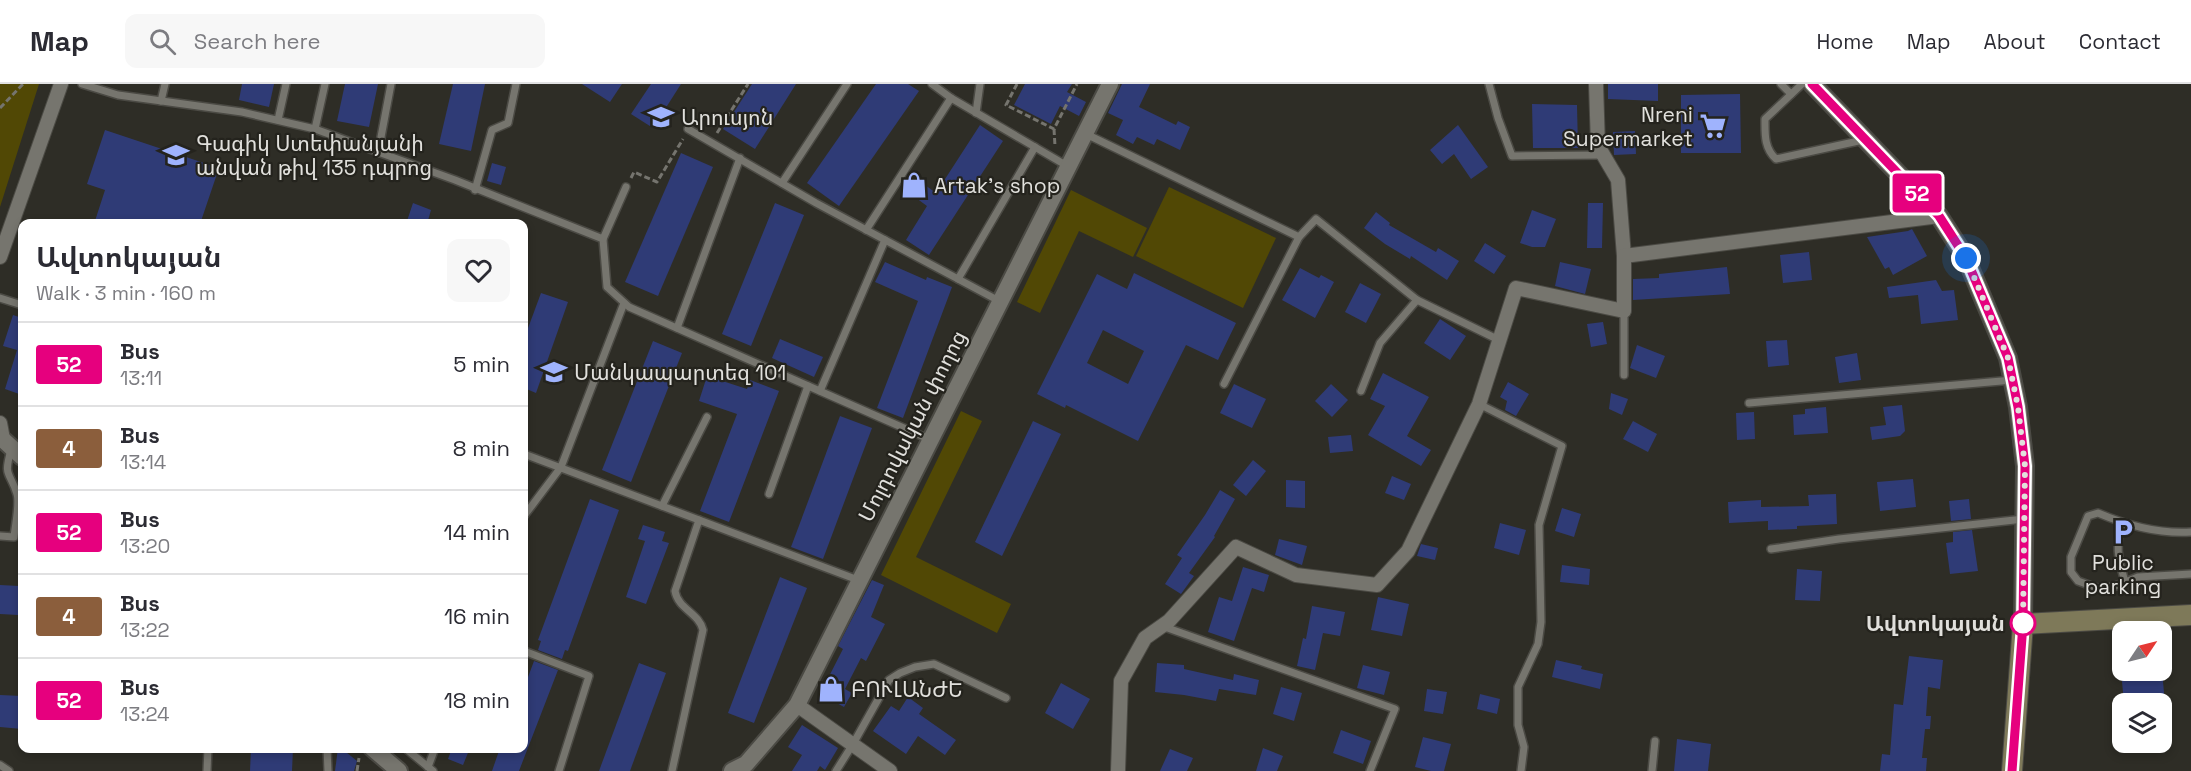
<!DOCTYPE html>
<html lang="en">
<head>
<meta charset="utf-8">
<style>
	:root { --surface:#fff; --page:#f7f7f7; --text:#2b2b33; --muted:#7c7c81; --line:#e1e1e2 }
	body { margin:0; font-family:"Space Grotesk","Noto Sans Armenian",sans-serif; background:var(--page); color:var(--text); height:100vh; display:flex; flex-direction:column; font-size:22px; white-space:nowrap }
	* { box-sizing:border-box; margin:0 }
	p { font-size:20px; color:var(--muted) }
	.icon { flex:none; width:33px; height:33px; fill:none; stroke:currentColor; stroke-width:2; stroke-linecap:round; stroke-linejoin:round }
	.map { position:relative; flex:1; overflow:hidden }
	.details { position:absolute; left:18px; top:135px; width:510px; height:534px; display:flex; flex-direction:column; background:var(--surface); border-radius:12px; box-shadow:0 3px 9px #0003 }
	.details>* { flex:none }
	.badge { padding:0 12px; border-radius:4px; font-size:21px; line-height:39px }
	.needle { width:39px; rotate:55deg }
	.fabs { position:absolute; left:2112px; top:537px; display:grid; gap:12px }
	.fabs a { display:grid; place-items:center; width:60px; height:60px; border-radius:12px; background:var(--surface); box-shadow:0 3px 9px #0003; font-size:30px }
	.you { position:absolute; width:30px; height:30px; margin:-15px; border:4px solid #fff; border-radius:50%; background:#1a73e8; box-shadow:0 0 0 9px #1a73e833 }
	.map>.badge { position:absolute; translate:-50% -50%; box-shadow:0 0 0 3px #fff }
	.round { display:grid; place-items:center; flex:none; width:63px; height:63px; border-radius:12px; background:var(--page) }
	.headline { display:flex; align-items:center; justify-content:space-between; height:102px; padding:0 18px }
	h1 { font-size:28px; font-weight:700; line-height:45px }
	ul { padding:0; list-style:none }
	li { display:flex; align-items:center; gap:18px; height:84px; padding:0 18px; border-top:2px solid var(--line) }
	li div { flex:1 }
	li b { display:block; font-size:22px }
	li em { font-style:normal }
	li .badge { min-width:66px; font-weight:700; text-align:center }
	header { display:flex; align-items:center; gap:36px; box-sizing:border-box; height:84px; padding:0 30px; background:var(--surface); border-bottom:2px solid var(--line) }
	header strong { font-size:28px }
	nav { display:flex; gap:33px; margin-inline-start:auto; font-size:21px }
	.search { width:420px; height:54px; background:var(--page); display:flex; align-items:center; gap:15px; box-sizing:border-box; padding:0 21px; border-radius:12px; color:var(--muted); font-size:22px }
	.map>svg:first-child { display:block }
	.green { fill:#514805 }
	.building { fill:#2f3b76; fill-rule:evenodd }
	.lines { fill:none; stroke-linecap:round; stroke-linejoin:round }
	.service-casing { stroke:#4b4a44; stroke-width:10 }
	.minor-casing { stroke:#4b4a44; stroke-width:16 }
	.tertiary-casing { stroke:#4b4a44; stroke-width:20 }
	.secondary-casing { stroke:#4b4a44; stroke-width:22 }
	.path { stroke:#75746e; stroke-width:3; stroke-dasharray:6 3; stroke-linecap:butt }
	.service { stroke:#76756e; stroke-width:7 }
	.minor { stroke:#76756e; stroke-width:14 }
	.tertiary { stroke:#76756e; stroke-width:16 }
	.secondary { stroke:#7e7959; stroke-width:20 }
	.line-casing { stroke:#fff; stroke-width:14 }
	.line { stroke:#e6007e; stroke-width:9 }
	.walk { stroke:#e1e0dc; stroke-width:6; stroke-dasharray:0 10.8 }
	.stop-dot { fill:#fff; stroke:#e6007e; stroke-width:3 }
	.labels { text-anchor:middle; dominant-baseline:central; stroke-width:4.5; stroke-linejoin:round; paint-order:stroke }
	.poi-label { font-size:21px; fill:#e1e0dc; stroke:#24231d; text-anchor:start }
	.street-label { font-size:21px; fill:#e1e0dc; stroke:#24231d }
	.stop-label { font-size:21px; font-weight:bold; fill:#e1e0dc; stroke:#24231d; text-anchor:end }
</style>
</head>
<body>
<header>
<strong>Map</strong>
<div class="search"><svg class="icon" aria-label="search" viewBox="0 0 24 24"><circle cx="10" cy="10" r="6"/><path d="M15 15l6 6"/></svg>Search here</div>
<nav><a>Home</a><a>Map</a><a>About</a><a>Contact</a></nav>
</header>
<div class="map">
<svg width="2191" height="687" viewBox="0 0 2191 687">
	<rect width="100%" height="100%" fill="#2e2d26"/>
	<g class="green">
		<path d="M0 0H39L0 123Z"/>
		<path d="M1169 103 1276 154 1243 224 1136 172Z"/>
		<path d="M1071 106 1147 144 1133 173 1079 147 1040 229 1017 218Z"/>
		<path d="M961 327 982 337 916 473 1011 520 997 549 881 491Z"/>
	</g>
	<g class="building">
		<path d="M242 0H274L269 23 239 16Z"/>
		<path d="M345 0H378L369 43 337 37Z"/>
		<path d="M453 0H485L471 67 439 60Z"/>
		<path d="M582 0H622L610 18Z"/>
		<path d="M651 0H681L653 44 631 30Z"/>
		<path d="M752 0H796L755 65 723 45Z"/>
		<path d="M876 0H908L919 7 839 122 807 99Z"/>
		<path d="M1025 0H1072L1067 8 1086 18 1079 32 1060 22 1051 40 1014 21Z"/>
		<path d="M1122 0H1150L1139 23 1176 41 1178 37 1190 43 1180 66 1157 55 1154 61 1137 53 1133 60 1116 51 1123 36 1108 29Z"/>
		<path d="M1608 0H1658V17L1608 15Z"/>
		<path d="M1740 10 1741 69H1681V11Z"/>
		<path d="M1532 20 1577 21 1578 64H1533Z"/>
		<path d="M980 41 1003 57 929 171 906 156 927 122 901 103 910 90 936 109Z"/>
		<path d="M1458 41 1488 83 1471 95 1454 70 1442 80 1430 66Z"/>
		<path d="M105 46 219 84 200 140H94L105 106 87 100Z"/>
		<path d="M1635 47 1636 70 1614 71 1613 48Z"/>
		<path d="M681 69 713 83 658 212 625 198Z"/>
		<path d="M492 79 506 83 501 101 487 97Z"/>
		<path d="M413 119 431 126 427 140H406Z"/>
		<path d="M775 119 804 131 751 262 722 250Z"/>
		<path d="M1588 119H1603L1602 164H1587Z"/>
		<path d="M1532 126 1556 135 1545 163H1532L1520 159Z"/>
		<path d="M1376 128 1390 139 1389 141 1436 168 1438 164 1459 177 1447 196 1411 172 1410 175 1385 160 1364 144Z"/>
		<path d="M1912 145 1927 172 1893 191 1889 183 1885 185 1867 153 1908 147Z"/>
		<path d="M1485 159 1506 172 1494 190 1474 177Z"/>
		<path d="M1809 168 1812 196 1783 199 1780 171Z"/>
		<path d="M885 178 926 196 927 193 952 203 903 334 877 324 918 217 875 198Z"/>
		<path d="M1560 178 1591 185 1585 210 1555 202Z"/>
		<path d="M1727 183 1730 210 1633 216V195L1659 194V190Z"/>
		<path d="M1300 184 1319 194 1321 191 1334 198 1315 234 1282 216Z"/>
		<path d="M1134 189 1236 239 1218 276 1186 261 1138 357 1066 321 1065 324 1037 310 1097 190 1127 205ZM1103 246 1144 267 1128 300 1087 279Z"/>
		<path d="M1936 196 1942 207 1954 206 1958 236 1921 240 1918 211 1889 214 1887 203Z"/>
		<path d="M1360 199 1381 210 1366 239 1345 228Z"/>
		<path d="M541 209 568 218 536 309 524 304V255Z"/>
		<path d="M13 231 22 234V311L5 305 17 266 3 262Z"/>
		<path d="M1440 235 1466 252 1450 276 1424 259Z"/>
		<path d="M1603 238 1607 260 1591 263 1587 240Z"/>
		<path d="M780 255 823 273 814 293 772 274Z"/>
		<path d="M1787 256 1789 281 1768 283 1766 257Z"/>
		<path d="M653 257 682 269 631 398 602 386Z"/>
		<path d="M1637 261 1665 272 1656 294 1630 284Z"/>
		<path d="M1857 269 1861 296 1839 299 1835 273Z"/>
		<path d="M1383 289 1429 313 1407 352 1431 366 1421 382 1368 351 1385 322 1370 315Z"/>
		<path d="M707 292 747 305 750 296 779 307 729 438 700 427 737 330 699 317Z"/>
		<path d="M1508 298 1529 310 1516 332 1505 326 1507 317 1500 313Z"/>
		<path d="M1234 300 1266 315 1252 344 1220 329Z"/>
		<path d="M1331 300 1348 316 1332 333 1315 317Z"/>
		<path d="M1611 309 1628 315 1622 331 1609 325Z"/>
		<path d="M1902 321 1905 347 1900 352 1872 356 1870 343 1886 341 1883 323Z"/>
		<path d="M1826 323 1828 349 1794 351 1793 331 1805 330V325Z"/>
		<path d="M1754 328 1755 355 1737 356 1736 329Z"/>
		<path d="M840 332 872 344 823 475 791 463Z"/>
		<path d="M1033 337 1061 350 1002 472 975 458Z"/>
		<path d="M1633 337 1657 350 1648 368 1623 355Z"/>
		<path d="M1351 351 1353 367 1330 369 1328 353Z"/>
		<path d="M1253 376 1266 387 1246 412 1233 401Z"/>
		<path d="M1392 392 1411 400 1404 416 1385 409Z"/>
		<path d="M1913 395 1916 423 1880 427 1877 398Z"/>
		<path d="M1286 396 1305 397V424L1286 423Z"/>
		<path d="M1220 406 1235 415 1214 452 1215 453 1189 489 1194 492 1181 510 1165 500 1182 474 1177 471 1205 431Z"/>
		<path d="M1836 410 1837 440 1797 442V445L1768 446V437L1729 439 1728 418 1761 416V423L1809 422 1808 411Z"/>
		<path d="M590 415 619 426 568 567 565 566 562 575 538 566 541 557 538 556Z"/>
		<path d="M1969 415 1971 435 1951 437 1949 417Z"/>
		<path d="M1562 424 1581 430 1574 453 1555 447Z"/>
		<path d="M1500 439 1526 446 1519 471 1494 464Z"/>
		<path d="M643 441 665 448 662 457 669 459 646 520 626 513 645 457 638 455Z"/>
		<path d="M1972 446 1978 487 1950 490 1946 459 1953 458V448Z"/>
		<path d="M1279 455 1307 462 1302 481 1275 471Z"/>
		<path d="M1421 460 1438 464 1435 476 1417 472Z"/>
		<path d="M1562 481 1590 485 1589 501 1560 498Z"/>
		<path d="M1243 483 1269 491 1264 508 1252 504 1234 557 1208 548 1219 513 1232 517Z"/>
		<path d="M1797 485 1822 487 1820 517 1795 516Z"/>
		<path d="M780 493 807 504 754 639 728 629Z"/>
		<path d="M872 496 884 501 871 533 885 540 866 577 861 574 845 605 852 609 844 623 820 610 843 565 838 562Z"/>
		<path d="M0 501 19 502 18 531 0 530Z"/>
		<path d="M1378 513 1409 520 1402 552 1371 546Z"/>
		<path d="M1312 522 1345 528 1340 552 1323 549 1315 586 1297 582 1303 554 1306 555Z"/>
		<path d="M1909 572 1943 576 1940 605 1928 603 1926 632H1931L1930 645H1925L1922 674H1927L1926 687H1880L1882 670 1890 671 1894 620 1903 621Z"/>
		<path d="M1556 576 1582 582 1581 585 1603 590 1600 605 1552 593Z"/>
		<path d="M534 577 558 586 519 687H492L500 664H524V604Z"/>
		<path d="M639 579 666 589 630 687H599Z"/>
		<path d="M1157 579 1184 581V585L1233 596 1234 590 1259 596 1256 611 1219 605 1216 617 1184 611 1155 608Z"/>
		<path d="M1363 581 1390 588 1384 611 1357 604Z"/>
		<path d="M2121 586H2162L2165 620H2124Z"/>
		<path d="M1061 599 1090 615 1073 645 1045 629Z"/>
		<path d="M1281 603 1302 609 1294 637 1273 630Z"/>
		<path d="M1427 605 1447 608 1443 630 1424 627Z"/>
		<path d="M1480 610 1500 615 1497 630 1477 625Z"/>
		<path d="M0 611 22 612V645L0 643Z"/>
		<path d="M908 613 923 624 919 630 956 656 945 671 918 652 906 670 873 647 891 622 899 627Z"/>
		<path d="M802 641 838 664 825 686 820 682 817 687H792L802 671 788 663Z"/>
		<path d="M1341 646 1371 657 1363 680 1333 669Z"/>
		<path d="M1423 653 1451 660 1444 687H1431L1415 683Z"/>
		<path d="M1677 655 1711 660 1708 687H1674Z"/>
		<path d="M251 664H293L292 687H250Z"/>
		<path d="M338 664H341L357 677 354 687H335Z"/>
		<path d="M452 664H470L463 681 448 675Z"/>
		<path d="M1263 664 1283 672 1277 687H1256Z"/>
		<path d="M1170 665 1193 674 1187 687H1160Z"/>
	</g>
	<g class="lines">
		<g class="service-casing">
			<g id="service">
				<path d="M82 0 118 11 242 28 315 45 455 96 603 155 607 203 629 223 931 356"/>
				<path d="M932 0 951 14 1069 83"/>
				<path d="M1489 0 1498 34 1512 72 1603 71"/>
				<path d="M1781 0 1791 10"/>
				<path d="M1802 0 1765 35C1765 50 1764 64 1776 75L1863 56"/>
				<path d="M161 17 165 0"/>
				<path d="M976 29 980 0"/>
				<path d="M278 36 286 0"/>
				<path d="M315 45 325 0"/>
				<path d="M688 45 816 119 1001 218"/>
				<path d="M1086 50 1299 153"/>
				<path d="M378 69 391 0"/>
				<path d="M782 99 847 0"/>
				<path d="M475 106 492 46 508 39 516 0"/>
				<path d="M866 146 951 14"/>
				<path d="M603 155 626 103"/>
				<path d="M958 195 1035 63"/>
				<path d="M0 214 22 221"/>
				<path d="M1624 227V291"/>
				<path d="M677 244 740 74"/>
				<path d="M1224 300 1299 153 1316 135 1417 216 1499 256"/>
				<path d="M820 307 885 156"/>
				<path d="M1361 307 1380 259 1417 216"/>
				<path d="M1749 319 2013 296"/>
				<path d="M1479 320 1562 362 1539 441 1541 538 1538 560 1518 603V641L1524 663 1521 687"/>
				<path d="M524 370 858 496"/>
				<path d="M769 410 808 302"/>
				<path d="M662 422 707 333"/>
				<path d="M524 432 561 383 624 219"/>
				<path d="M2123 440C2114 462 2119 476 2125 498"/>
				<path d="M2191 448C2159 450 2126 441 2098 429L2088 432 2071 473V488L2078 497 2097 504 2113 503 2138 493 2191 490"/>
				<path d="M0 452 14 453C15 442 20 420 17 410 10 387 3 394 11 366"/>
				<path d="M1771 465 1839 455 2024 435"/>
				<path d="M1162 542 1395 625 1370 687"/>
				<path d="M524 567 589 592 559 687"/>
				<path d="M327 664 328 687"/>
				<path d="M405 664 433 687"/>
				<path d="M0 681 9 687"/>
				<path d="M428 683 435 664"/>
				<path d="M207 687 208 664"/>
				<path d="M672 687 703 546C699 529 678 525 675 507L699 436"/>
				<path d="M836 687 853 660 889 596 900 589 915 583 934 580 1006 614"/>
				<path d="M1652 687 1655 657"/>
			</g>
		</g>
		<g class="minor-casing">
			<g id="minor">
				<path d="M1596 0 1598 62 1618 96 1624 172"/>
				<path d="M0 173 61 0"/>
				<path d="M0 339 3 355"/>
				<path d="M797 621 890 687"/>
				<path d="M1118 687 1121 597 1145 554 1169 537 1236 463 1296 491 1377 501 1408 467 1479 320 1516 204 1624 227V172L1939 132"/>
			</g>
		</g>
		<g class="tertiary-casing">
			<g id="tertiary">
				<path d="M1812 0 1939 132 1966 174 2008 274 2018 323 2025 382 2023 540"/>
				<path d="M0 353 22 373"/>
				<path d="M372 664 399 687"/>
				<path d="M732 687 746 680 797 621 1110 0"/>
			</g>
		</g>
		<g class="secondary-casing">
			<path id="secondary" d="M2012 687 2023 540 2191 531"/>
		</g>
		<g class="path">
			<path d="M1017 0 1006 21 1054 45 1077 0"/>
			<path d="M0 24 23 0"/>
			<path d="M1054 45 1055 62"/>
			<path d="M717 49 748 0"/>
			<path d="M631 94 634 88 657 98 683 55"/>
			<path d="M357 687 359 674"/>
		</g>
		<use href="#service" class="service"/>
		<use href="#minor" class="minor"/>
		<use href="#tertiary" class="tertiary"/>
		<use href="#secondary" class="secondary"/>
	</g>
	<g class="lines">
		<g class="line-casing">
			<path id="line" d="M1812 0 1939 132 1966 174 2008 274 2018 323 2025 382 2023 540 2012 687"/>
		</g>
		<use href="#line" class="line"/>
		<path class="walk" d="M1966 174 2008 274 2018 323 2025 382 2023 539"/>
	</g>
	<defs>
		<g id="school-bare" transform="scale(2.07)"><path d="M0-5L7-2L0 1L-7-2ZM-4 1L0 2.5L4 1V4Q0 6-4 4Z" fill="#9fb3fd" stroke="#24231d" stroke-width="2.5" paint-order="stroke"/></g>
		<g id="supermarket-bare" transform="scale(2.07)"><path d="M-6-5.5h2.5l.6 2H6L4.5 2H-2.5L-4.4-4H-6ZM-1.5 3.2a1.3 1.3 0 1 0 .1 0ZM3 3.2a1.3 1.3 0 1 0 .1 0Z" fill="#9fb3fd" stroke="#24231d" stroke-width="2.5" paint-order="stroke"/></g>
		<g id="shop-bare" transform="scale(2.07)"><path d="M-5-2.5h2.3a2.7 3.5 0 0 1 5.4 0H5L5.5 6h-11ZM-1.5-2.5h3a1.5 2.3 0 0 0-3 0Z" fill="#9fb3fd" stroke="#24231d" stroke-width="2.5" paint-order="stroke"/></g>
		<g id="parking-bare" transform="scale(2.07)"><path d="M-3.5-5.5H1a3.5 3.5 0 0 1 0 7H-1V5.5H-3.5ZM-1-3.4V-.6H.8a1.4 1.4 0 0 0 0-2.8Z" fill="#9fb3fd" stroke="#24231d" stroke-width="2.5" paint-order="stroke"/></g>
	</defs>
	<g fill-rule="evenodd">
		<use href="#school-bare" x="661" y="33"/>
		<use href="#supermarket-bare" x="1713" y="42"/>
		<use href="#school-bare" x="176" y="71"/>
		<use href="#shop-bare" x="914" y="101"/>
		<use href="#school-bare" x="554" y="288"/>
		<use href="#parking-bare" x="2123" y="448"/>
		<use href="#shop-bare" x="831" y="605"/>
	</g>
	<circle class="stop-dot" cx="2023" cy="539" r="12"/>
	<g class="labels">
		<g class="poi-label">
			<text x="1693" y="30" text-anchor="end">Nreni<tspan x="1693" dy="24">Supermarket</tspan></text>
			<text x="681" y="33">Արուսյոն</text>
			<text x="196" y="59">Գագիկ Ստեփանյանի<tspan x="196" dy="24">անվան թիվ 135 դպրոց</tspan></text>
			<text x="934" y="101">Artak's shop</text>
			<text x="574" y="288">Մանկապարտեզ 101</text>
			<text x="2123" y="478" text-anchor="middle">Public<tspan x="2123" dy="24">parking</tspan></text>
			<text x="851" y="605">ԲՈՒԼԱՆԺԵ</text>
		</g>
		<g class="street-label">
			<text transform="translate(912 342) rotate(-63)">Մոլդովական փողոց</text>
		</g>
		<g class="stop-label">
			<text x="2005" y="539">Ավտոկայան</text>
		</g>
	</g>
</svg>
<div class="fabs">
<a><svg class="needle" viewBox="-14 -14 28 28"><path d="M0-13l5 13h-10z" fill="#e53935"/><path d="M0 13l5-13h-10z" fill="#7c7c81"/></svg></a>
<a><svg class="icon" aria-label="layers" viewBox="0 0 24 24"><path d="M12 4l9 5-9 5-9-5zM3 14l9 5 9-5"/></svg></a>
</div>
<div class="you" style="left:1966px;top:174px"></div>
<b class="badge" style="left:1917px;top:109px;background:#e6007e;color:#fff">52</b>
<section class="details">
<div class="headline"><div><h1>Ավտոկայան</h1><p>Walk · 3 min · 160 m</p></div><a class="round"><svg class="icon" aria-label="heart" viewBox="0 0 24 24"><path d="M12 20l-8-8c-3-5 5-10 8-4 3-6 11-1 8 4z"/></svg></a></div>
<ul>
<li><span class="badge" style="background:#e6007e;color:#fff">52</span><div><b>Bus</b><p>13:11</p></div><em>5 min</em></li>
<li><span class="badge" style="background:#8b5e3c;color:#fff">4</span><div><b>Bus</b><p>13:14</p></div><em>8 min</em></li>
<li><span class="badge" style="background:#e6007e;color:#fff">52</span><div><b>Bus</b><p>13:20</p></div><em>14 min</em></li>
<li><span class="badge" style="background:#8b5e3c;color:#fff">4</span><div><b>Bus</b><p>13:22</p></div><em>16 min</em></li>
<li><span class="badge" style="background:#e6007e;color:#fff">52</span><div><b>Bus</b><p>13:24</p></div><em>18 min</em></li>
</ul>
</section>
</div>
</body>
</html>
